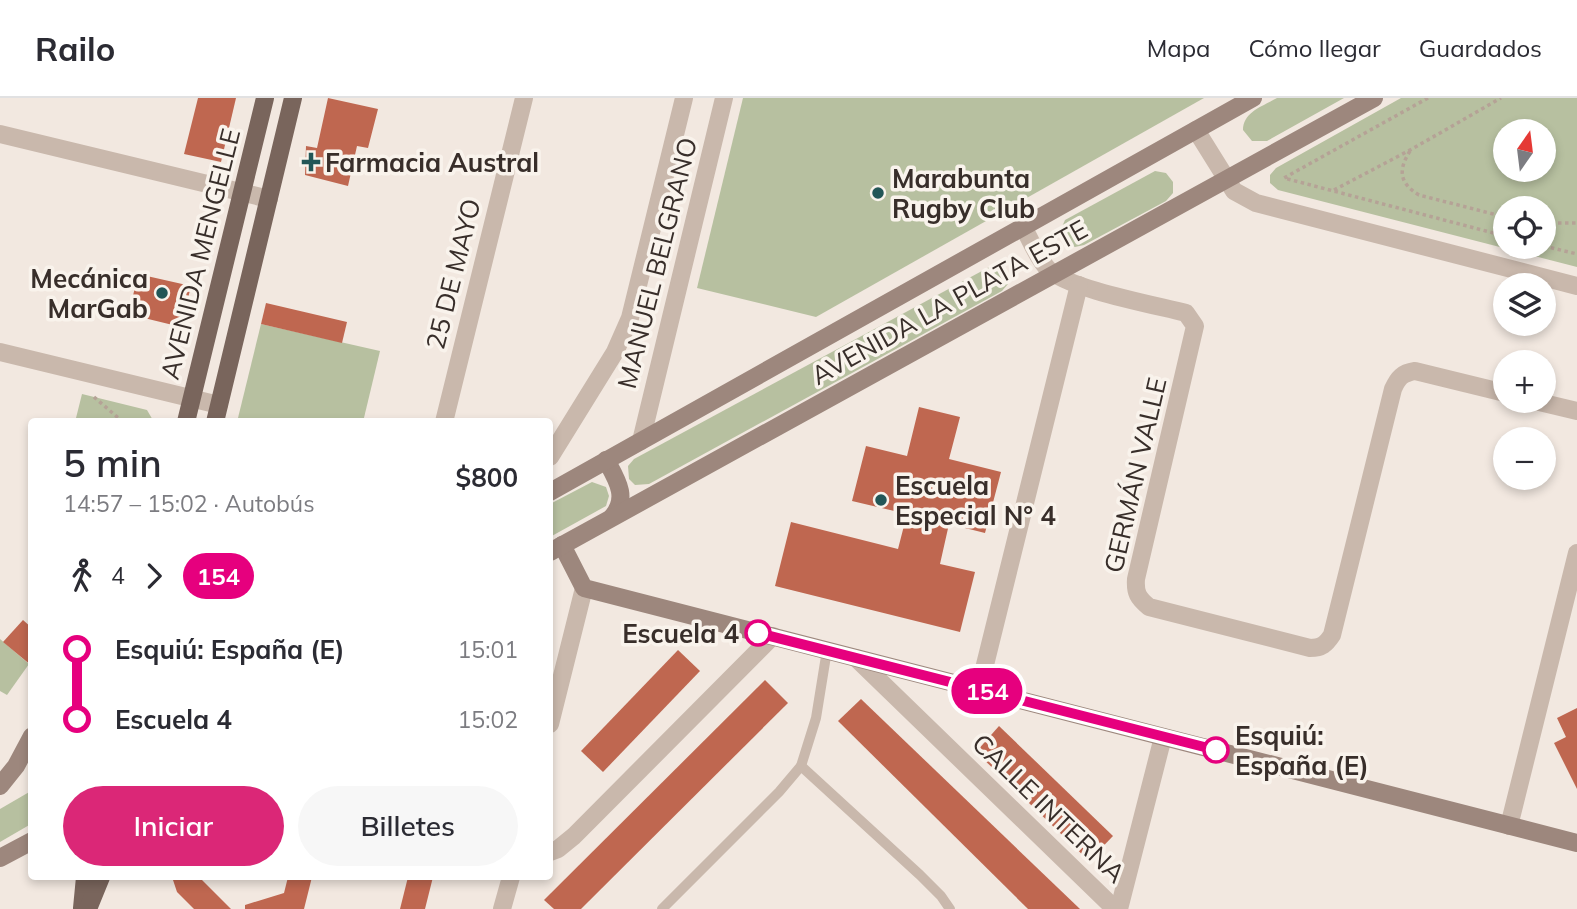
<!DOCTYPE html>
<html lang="es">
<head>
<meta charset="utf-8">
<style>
	:root { --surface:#fff; --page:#f7f7f7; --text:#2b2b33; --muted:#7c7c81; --line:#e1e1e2; --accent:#db2777 }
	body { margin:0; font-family:Mulish,sans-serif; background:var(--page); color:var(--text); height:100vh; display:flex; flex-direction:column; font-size:26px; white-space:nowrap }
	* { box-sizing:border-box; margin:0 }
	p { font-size:23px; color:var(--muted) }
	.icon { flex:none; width:38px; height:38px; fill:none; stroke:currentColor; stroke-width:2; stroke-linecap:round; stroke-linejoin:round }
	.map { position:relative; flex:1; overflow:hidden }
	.sheet { position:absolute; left:28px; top:320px; width:525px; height:462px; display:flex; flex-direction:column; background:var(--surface); border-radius:7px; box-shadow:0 4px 10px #0003 }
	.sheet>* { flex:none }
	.badge { padding:0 14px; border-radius:23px; font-size:24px; line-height:46px }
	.needle { width:46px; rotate:14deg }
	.controls { position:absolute; left:1493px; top:21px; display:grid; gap:14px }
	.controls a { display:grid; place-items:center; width:63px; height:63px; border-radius:50%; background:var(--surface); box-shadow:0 4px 10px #0003; font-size:35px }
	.map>.badge { position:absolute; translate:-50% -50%; box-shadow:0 0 0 4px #fff }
	.legs { display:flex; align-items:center; gap:10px; height:77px; padding:0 35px; font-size:23px }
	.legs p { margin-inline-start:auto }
	.headline { display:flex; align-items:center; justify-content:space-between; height:119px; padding:0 35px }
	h1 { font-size:38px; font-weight:600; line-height:52px }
	.action { display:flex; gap:14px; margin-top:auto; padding:14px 35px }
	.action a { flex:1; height:80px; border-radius:42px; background:var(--accent); color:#fff; font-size:28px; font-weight:600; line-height:80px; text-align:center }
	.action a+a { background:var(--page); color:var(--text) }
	ul { padding:0 35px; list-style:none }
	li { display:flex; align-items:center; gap:24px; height:70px; font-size:26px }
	li i { display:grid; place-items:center; width:10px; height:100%; margin:0 9px; background:currentColor }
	li i::after { content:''; width:18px; height:18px; margin:-9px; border:5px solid; border-radius:50%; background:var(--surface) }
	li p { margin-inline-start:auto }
	li:first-child i { background:linear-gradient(#0000 50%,currentColor 0) }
	li:last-child i { background:linear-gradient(currentColor 50%,#0000 0) }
	header { display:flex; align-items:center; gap:42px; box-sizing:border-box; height:98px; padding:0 35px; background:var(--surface); border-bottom:2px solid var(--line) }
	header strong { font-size:33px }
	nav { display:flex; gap:38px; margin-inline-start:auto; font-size:24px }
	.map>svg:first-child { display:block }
	.green { fill:#b7c0a0; fill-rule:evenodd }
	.building { fill:#bf6750 }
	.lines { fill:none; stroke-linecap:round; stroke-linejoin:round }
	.path { stroke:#b5a296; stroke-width:3.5; stroke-dasharray:3.5 3.5; stroke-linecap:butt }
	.lane { stroke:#c9b8ac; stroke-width:10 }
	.street { stroke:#c9b8ac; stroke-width:18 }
	.secondary { stroke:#9d877d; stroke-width:18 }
	.primary { stroke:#79655c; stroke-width:18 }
	.line-1-casing { stroke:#fff; stroke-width:16 }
	.line-1 { stroke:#e6007e; stroke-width:10 }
	.poi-dot { fill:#225657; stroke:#f9f3ec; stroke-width:2.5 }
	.stop-1-dot { fill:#fff; stroke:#e6007e; stroke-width:3.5 }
	.labels { text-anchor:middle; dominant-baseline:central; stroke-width:7; stroke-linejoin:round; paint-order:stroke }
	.poi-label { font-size:26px; font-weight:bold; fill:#382e2a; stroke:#f9f3ec; text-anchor:start }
	.street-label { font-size:26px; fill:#382e2a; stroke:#f9f3ec }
	.stop-label { font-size:26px; font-weight:bold; fill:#382e2a; stroke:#f9f3ec; text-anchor:end }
</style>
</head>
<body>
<header>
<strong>Railo</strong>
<nav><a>Mapa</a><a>Cómo llegar</a><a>Guardados</a></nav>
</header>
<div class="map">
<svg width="1577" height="811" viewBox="0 0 1577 811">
	<rect width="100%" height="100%" fill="#f2e8e0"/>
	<g class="green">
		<path d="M743 0H1204L816 219 697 190Z"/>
		<path d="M1277 0H1344L1267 43H1252L1243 32C1243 14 1263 8 1277 0Z"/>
		<path d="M1401 0H1577V169L1278 92 1270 85V77L1276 70ZM1505 33H1544V72H1505ZM1505 110H1544V149H1505Z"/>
		<path d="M1155 73 1166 75 1173 84V95L1166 103 1084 147 1075 149 1066 145 1061 131 1065 122Z"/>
		<path d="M993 167 1002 169 1008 176V186L1002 193 649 386 635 387 629 381 628 368 634 361Z"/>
		<path d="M261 226 380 253 363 324H237Z"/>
		<path d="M82 296 147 312 154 324H75Z"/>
		<path d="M592 384 606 389 609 398 606 408 550 439V406Z"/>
		<path d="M0 541 29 566 7 597 0 593Z"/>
		<path d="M31 693V726L0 744V711Z"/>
	</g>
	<g class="building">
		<path d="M198 0H236L221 64 184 56Z"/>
		<path d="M328 0 378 11 368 50 357 48 348 88 305 77 306 48 317 50Z"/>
		<path d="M138 176 191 188 181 229 140 219 144 204 132 202Z"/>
		<path d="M266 205 347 224 342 245 261 226Z"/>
		<path d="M919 309 960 319 949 361 1001 374 985 435 949 426 940 466 975 474 960 534 775 488 791 424 898 451 907 416 852 403 866 348 907 358Z"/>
		<path d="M23 522 32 530V568L3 544Z"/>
		<path d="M678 552 700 573 603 674 581 653Z"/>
		<path d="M765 582 788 605 581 811H554L544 802Z"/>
		<path d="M861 601 1080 811H1028L838 623Z"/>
		<path d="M1577 610V691L1554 645 1566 639 1557 620Z"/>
		<path d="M999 628 1113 738 1089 763 976 654Z"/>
		<path d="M172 779H199L231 811H194L177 794Z"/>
		<path d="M288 779H312L304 811H245V807L284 795Z"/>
		<path d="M408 779H433L425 811H400Z"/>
	</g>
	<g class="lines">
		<g class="path">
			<path d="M1428 0 1284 80 1505 138"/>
			<path d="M1410 53C1398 72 1399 85 1419 97L1505 119"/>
			<path d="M1334 92 1412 51 1501 0"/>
			<path d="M1544 125H1577"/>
			<path d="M1544 148 1577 156"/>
			<path d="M94 299 123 324"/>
		</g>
		<g class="lane">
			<path d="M801 668 920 777 941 798 950 811"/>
			<path d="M662 811 779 694 801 668 816 620 827 552"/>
		</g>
		<g class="street">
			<path d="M1196 32 1234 93 1256 105 1577 188"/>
			<path d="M0 36 269 101"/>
			<path d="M1023 129C1031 142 1037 160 1048 171 1068 191 1155 207 1186 215L1195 228 1136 481C1135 495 1138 500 1149 509L1310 550C1322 550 1326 546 1332 537L1393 291C1398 280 1402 275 1415 273L1505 295"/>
			<path d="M0 254 219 307"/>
			<path d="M1535 303 1577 313"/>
			<path d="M444 324 524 0"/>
			<path d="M641 343 724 0"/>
			<path d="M550 359 615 254 630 220 684 0"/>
			<path d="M856 560 1115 811"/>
			<path d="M979 591 1079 187"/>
			<path d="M550 626 584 490"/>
			<path d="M1509 728 1577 455"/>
			<path d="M550 754 558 751 574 738 773 538"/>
			<path d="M502 811 511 779"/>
			<path d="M1119 811 1163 639"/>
		</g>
		<g class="secondary">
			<path d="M606 362C617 382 629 400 612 419"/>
			<path d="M550 394 1253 0"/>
			<path d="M562 447 584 490 1577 745"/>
			<path d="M550 454 1374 0"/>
			<path d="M0 688 16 668 32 638"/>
			<path d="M0 760 32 743"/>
		</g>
		<g class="primary">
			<path d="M186 324 265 0"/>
			<path d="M215 324 293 0"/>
			<path d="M82 810 85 779"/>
			<path d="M88 811 101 779"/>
		</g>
	</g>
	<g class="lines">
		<g class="line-1-casing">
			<path id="line-1" d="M758 535 1216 652"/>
		</g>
		<use href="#line-1" class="line-1"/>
	</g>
	<g class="poi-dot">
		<path d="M307.5 53.5h7v7h7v7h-7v7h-7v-7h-7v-7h7z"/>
		<circle cx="878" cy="95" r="7"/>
		<circle cx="162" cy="195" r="7"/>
		<circle cx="881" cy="402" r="7"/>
	</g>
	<g class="stop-1-dot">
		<circle cx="758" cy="535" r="12"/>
		<circle cx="1216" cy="652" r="12"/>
	</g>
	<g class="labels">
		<g class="poi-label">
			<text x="325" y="64">Farmacia Austral</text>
			<text x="892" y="80">Marabunta<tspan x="892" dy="30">Rugby Club</tspan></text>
			<text x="148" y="180" text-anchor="end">Mecánica<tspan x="148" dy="30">MarGab</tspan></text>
			<text x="895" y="387">Escuela<tspan x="895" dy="30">Especial N° 4</tspan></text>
		</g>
		<g class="street-label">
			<text transform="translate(200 156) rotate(-76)">AVENIDA MENGELLE</text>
			<text transform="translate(657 165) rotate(-76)">MANUEL BELGRANO</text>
			<text transform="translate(453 176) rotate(-76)">25 DE MAYO</text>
			<text transform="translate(949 204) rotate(-29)">AVENIDA LA PLATA ESTE</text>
			<text transform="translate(1135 377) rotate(-77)">GERMÁN VALLE</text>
			<text transform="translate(1049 710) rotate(44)">CALLE INTERNA</text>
		</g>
		<g class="stop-label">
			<text x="739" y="535">Escuela 4</text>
			<text x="1235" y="637" text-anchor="start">Esquiú:<tspan x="1235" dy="30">España (E)</tspan></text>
		</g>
	</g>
</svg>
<div class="controls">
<a><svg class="needle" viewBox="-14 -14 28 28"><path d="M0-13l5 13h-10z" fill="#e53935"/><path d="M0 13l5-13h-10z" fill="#7c7c81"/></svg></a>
<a><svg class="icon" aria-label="locate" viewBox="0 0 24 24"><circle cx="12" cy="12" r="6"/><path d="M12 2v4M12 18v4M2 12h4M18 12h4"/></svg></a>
<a><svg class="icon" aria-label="layers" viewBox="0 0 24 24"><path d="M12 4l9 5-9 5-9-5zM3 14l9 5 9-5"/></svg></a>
<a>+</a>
<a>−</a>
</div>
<b class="badge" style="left:987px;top:593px;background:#e6007e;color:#fff">154</b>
<section class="sheet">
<div class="headline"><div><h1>5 min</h1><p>14:57 – 15:02 · Autobús</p></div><b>$800</b></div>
<div class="legs"><svg class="icon" aria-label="walk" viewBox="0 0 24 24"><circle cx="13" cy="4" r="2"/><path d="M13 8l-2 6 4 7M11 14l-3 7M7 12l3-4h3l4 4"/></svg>4<svg class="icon" aria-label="forward" viewBox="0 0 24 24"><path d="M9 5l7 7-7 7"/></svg><b class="badge" style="background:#e6007e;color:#fff">154</b></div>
<ul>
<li><i style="color:#e6007e"></i><b>Esquiú: España (E)</b><p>15:01</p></li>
<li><i style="color:#e6007e"></i><b>Escuela 4</b><p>15:02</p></li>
</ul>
<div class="action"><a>Iniciar</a><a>Billetes</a></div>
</section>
</div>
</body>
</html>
